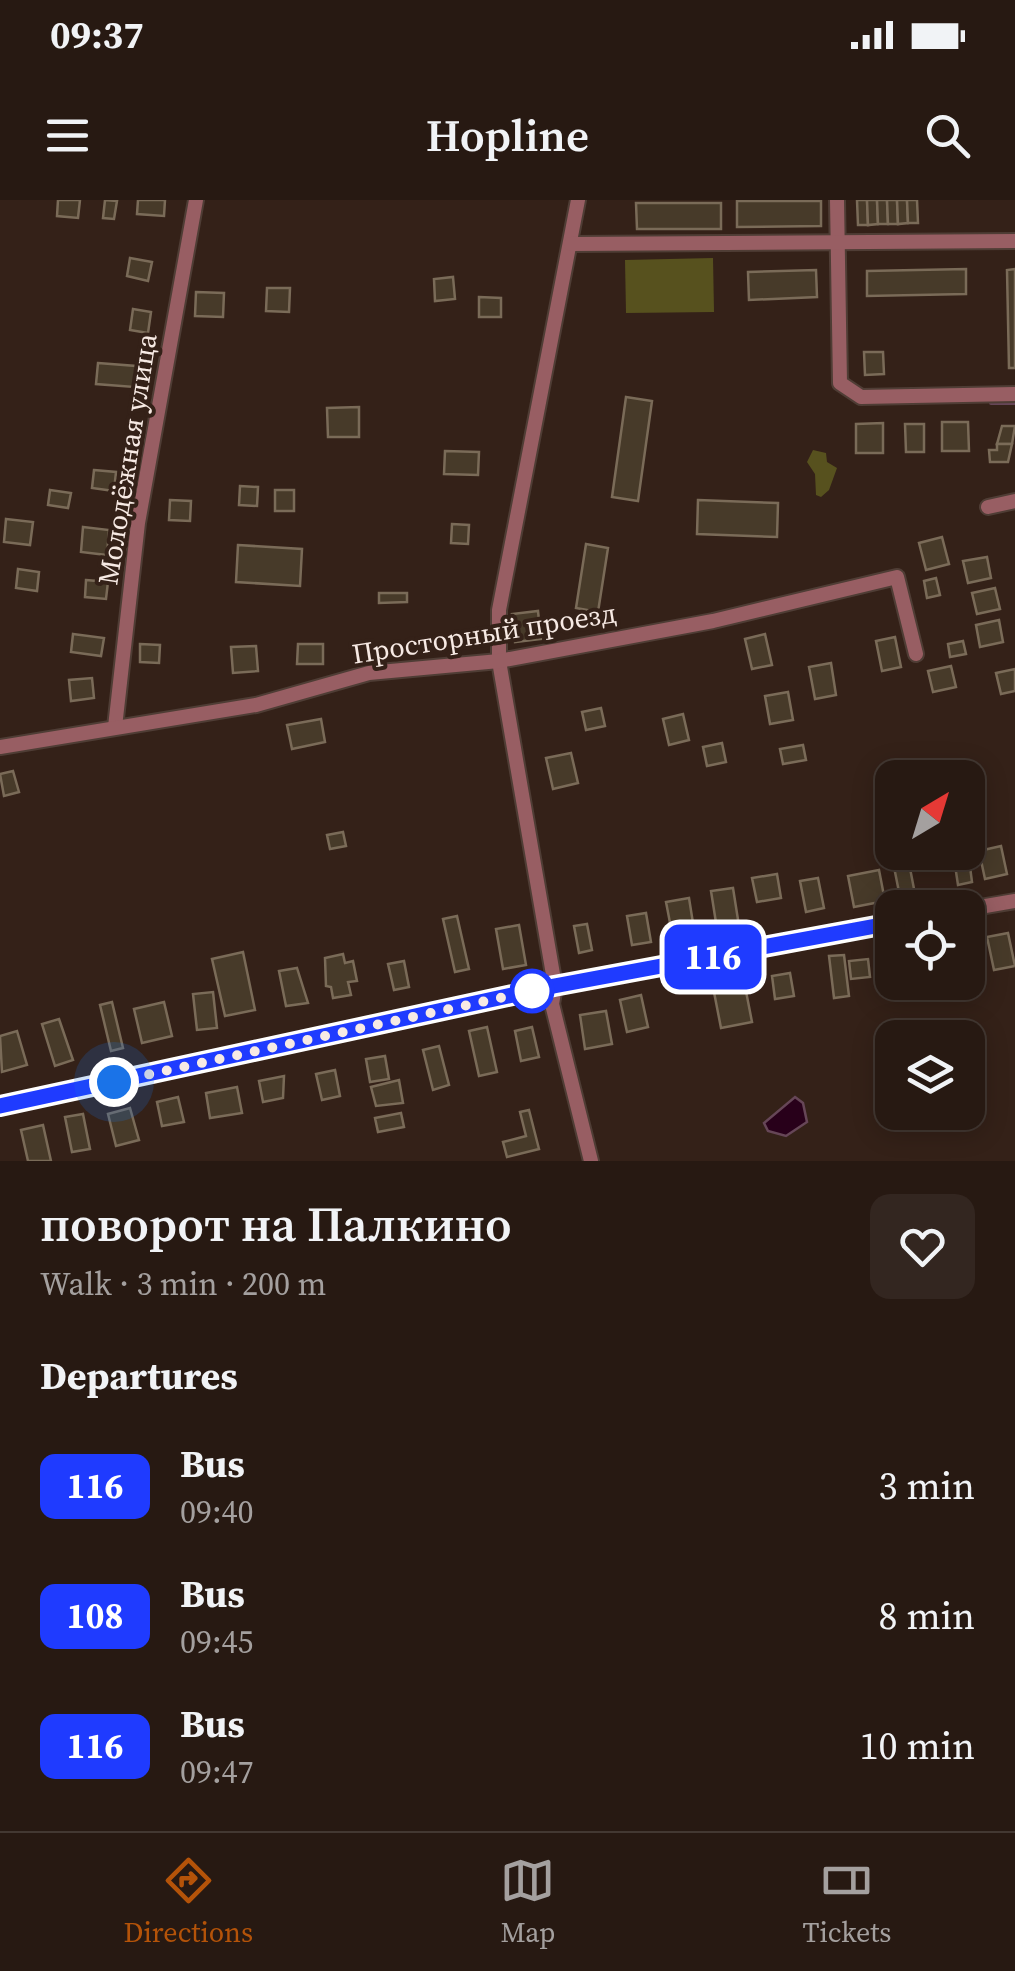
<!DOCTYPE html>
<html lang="en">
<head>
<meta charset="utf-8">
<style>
	:root { --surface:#271912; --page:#332620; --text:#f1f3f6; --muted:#a4a09f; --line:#433832; --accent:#b45309 }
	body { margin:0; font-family:"Source Serif 4",serif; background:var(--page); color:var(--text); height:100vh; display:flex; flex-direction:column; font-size:38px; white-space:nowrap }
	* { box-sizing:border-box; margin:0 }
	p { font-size:32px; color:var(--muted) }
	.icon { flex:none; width:55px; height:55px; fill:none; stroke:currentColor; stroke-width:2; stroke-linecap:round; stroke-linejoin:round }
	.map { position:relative; height:961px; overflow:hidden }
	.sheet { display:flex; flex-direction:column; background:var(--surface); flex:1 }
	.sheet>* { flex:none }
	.badge { padding:0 20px; border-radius:15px; font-size:35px; line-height:65px }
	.needle { width:65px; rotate:38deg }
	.tools { position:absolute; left:875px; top:560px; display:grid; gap:20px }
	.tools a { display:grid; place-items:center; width:110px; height:110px; border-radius:20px; background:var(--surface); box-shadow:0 5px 25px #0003,0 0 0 2px var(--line); font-size:50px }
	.you { position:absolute; width:50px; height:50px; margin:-25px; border:8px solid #fff; border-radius:50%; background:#1a73e8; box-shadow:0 0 0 15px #1a73e833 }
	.map>.badge { position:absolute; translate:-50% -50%; box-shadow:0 0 0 5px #fff }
	h2 { padding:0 40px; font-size:38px; line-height:90px }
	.round { display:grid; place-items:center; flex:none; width:105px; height:105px; border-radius:20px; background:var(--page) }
	.headline { display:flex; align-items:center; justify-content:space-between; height:170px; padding:0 40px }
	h1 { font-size:48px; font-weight:600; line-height:75px }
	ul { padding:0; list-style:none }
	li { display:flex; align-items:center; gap:30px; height:130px; padding:0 40px }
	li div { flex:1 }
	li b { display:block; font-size:38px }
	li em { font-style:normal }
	li .badge { min-width:110px; font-weight:700; text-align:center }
	.status { display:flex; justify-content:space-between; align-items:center; height:70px; padding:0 50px; background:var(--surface); direction:ltr }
	.status svg { height:28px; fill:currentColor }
	header { display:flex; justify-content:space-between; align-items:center; height:130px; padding:0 40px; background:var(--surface); font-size:45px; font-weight:600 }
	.dock { display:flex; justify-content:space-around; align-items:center; height:140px; border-top:2px solid var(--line); background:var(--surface); font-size:28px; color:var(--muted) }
	.dock a { display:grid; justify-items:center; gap:5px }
	.dock .active { color:var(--accent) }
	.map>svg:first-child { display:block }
	.green { fill:#57511e }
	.water { fill:#28001a; stroke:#664657; stroke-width:2.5 }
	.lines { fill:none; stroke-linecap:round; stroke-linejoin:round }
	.stream { stroke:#664657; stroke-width:4 }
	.building { fill:#473a29; stroke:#7a6b58; stroke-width:2.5 }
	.minor-casing { stroke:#4f3d35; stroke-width:18 }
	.minor { stroke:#985e63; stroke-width:14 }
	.line-casing { stroke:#fff; stroke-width:22 }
	.line { stroke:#1f3bff; stroke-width:15 }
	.walk { stroke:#f7eae4; stroke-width:10; stroke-dasharray:0 18 }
	.stop-dot { fill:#fff; stroke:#1f3bff; stroke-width:5 }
	.labels { text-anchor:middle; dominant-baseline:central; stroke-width:8; stroke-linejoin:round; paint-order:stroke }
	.street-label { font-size:28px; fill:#f7eae4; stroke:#342118 }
</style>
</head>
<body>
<div class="status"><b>09:37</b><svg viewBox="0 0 49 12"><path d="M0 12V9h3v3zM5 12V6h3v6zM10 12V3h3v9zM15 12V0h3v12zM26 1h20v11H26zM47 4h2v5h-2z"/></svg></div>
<header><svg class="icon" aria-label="menu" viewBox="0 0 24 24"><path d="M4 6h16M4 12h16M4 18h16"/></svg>Hopline<svg class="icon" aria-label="search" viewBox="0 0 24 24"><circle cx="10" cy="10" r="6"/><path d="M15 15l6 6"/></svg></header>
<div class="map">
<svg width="1015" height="961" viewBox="0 0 1015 961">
	<rect width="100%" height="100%" fill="#342118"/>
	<g class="green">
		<path d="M713 58 714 112 626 113 625 60Z"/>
		<path d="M813 250 826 253 827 262 837 268 829 290 821 297 816 295 815 274 807 262Z"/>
	</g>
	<path class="water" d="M795 897 803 903 807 922 786 936 768 931 764 923Z"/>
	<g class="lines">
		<path class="stream" d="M991 203H1015"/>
	</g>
	<g class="building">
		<path d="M58 0H80L78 18 57 16Z"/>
		<path d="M105 0 117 1 114 19 103 18Z"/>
		<path d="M138 0H165L164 16 137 14Z"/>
		<path d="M857 0H867L868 25H858Z"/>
		<path d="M867 0H877L878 24 868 25Z"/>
		<path d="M877 0H887L888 24H878Z"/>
		<path d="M887 0H897L898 24H888Z"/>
		<path d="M897 0H907L908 23 898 24Z"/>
		<path d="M907 0H917L918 23H908Z"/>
		<path d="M737 1H821V26L737 27Z"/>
		<path d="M636 3H721V29H637Z"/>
		<path d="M130 58 152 62 148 81 127 76Z"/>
		<path d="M966 69V94L867 96V71Z"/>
		<path d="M1015 69V168H1009L1007 70Z"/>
		<path d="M816 70 817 97 749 100 748 72Z"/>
		<path d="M453 77 455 99 435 101 434 79Z"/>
		<path d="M267 88H290L289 112 266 111Z"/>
		<path d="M196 92 224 93 223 117 195 116Z"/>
		<path d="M479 97 501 98V117H479Z"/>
		<path d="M133 109 151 112 148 133 130 130Z"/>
		<path d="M864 152H883L884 174 865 175Z"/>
		<path d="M98 163 136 166 134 187 96 184Z"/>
		<path d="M626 197 652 201 638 301 612 297Z"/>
		<path d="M359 207V237H328L327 208Z"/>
		<path d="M942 222H968L969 251H942Z"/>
		<path d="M883 223V253H856V224Z"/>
		<path d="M905 224H924V252H906Z"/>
		<path d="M1002 226H1015L1012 244H997Z"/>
		<path d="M997 244H1012L1008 262H990L989 250H997Z"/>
		<path d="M445 251 479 252 478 275 444 274Z"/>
		<path d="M94 270 116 272 114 291 92 288Z"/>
		<path d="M240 286 258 287 257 306 239 305Z"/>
		<path d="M50 290 71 293 68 308 48 305Z"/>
		<rect x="275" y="290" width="19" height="21"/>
		<path d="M170 300 191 301 190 321 169 320Z"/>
		<path d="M698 300 778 303 777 337 697 334Z"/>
		<path d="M6 319 33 322 30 345 4 342Z"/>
		<path d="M452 324 469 325 468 344 451 343Z"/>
		<path d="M83 327 109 330 107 355 81 352Z"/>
		<path d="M942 337 949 364 926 370 919 343Z"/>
		<path d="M586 344 608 348 598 412 576 408Z"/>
		<path d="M238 345 302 349 300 386 236 382Z"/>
		<path d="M987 357 991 378 968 383 963 361Z"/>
		<path d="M18 369 39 372 37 391 16 388Z"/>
		<path d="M936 378 940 395 927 398 924 381Z"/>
		<path d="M86 380 108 382 106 399 85 397Z"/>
		<path d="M995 388 1000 409 977 414 972 393Z"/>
		<path d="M379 393H407V402L379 403Z"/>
		<path d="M538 411 541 439 515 442 512 414Z"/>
		<path d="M999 420 1003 442 980 447 976 425Z"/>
		<path d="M73 434 104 438 101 456 71 452Z"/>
		<path d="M765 434 772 465 752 469 745 439Z"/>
		<path d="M895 437 901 467 882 471 876 441Z"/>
		<path d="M963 441 966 454 950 457 948 444Z"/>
		<path d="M140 444 160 445 159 463 140 462Z"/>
		<path d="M298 444H323V464H297Z"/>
		<path d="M256 446 258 471 233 473 231 447Z"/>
		<path d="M831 463 836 495 815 499 809 467Z"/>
		<path d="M951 466 956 487 933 492 928 471Z"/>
		<path d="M1015 469V491L1001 494 996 473Z"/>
		<path d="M92 478 94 498 71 501 69 480Z"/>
		<path d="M788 492 793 520 770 524 765 496Z"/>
		<path d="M601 508 605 526 586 530 582 512Z"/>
		<path d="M683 514 689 540 669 545 663 519Z"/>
		<path d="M321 519 325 542 292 549 287 525Z"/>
		<path d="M722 543 726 562 707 566 703 547Z"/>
		<path d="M803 545 806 560 783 564 780 549Z"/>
		<path d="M571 553 578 583 553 589 546 558Z"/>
		<path d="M13 571 19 592 4 596 0 574Z"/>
		<path d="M343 632 346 646 330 649 327 635Z"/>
		<path d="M1001 646 1007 674 985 679 979 651Z"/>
		<path d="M968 651 972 682 958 685 953 652Z"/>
		<path d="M908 658 915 694 900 697 893 662Z"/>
		<path d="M879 670 885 701 854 707 848 676Z"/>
		<path d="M777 674 781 698 757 702 752 678Z"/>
		<path d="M818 678 824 708 806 712 800 681Z"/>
		<path d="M733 688 739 726 717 729 711 691Z"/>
		<path d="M689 698 693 723 671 728 666 702Z"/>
		<path d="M646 713 651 742 632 745 627 716Z"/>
		<path d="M457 716 469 769 455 772 443 719Z"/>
		<path d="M587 724 592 750 579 753 574 726Z"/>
		<path d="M519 725 526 765 503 769 496 729Z"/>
		<path d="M1008 733 1015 766 994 770 987 737Z"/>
		<path d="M974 742 978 765 968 767V743Z"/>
		<path d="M892 748V777L881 779 877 751Z"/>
		<path d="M243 752 255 810 225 816 212 759Z"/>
		<path d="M343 754 345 763 353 761 357 781 348 782 351 795 333 798 331 787 326 786 325 758Z"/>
		<path d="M844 755 849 796 834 798 829 756Z"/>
		<path d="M868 759 870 777 851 779 849 761Z"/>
		<path d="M404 761 409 787 394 790 388 764Z"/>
		<path d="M297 768 308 803 286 806 279 771Z"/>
		<path d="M790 773 794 796 775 799 772 776Z"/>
		<path d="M744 781 752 822 721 828 713 787Z"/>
		<path d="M213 792 217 828 197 830 193 794Z"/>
		<path d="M641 795 648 827 627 832 620 800Z"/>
		<path d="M112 802 123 848 111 851 100 805Z"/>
		<path d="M164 802 172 836 142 843 134 809Z"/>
		<path d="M606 811 612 844 585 849 580 815Z"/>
		<path d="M59 819 73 860 55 866 42 824Z"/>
		<path d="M487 827 497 872 479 876 469 831Z"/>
		<path d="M532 827 539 857 521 861 515 831Z"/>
		<path d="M17 831 27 865 2 872 0 836Z"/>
		<path d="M439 846 449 885 433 890 423 850Z"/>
		<path d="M385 856 389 879 370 882 366 859Z"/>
		<path d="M335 870 340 896 322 900 316 874Z"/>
		<path d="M284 876 283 898 263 902 259 881Z"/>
		<path d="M399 880 403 903 376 906 371 887Z"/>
		<path d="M237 887 242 913 210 918 206 893Z"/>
		<path d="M178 897 184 922 162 926 157 902Z"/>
		<path d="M130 908 139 940 116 946 108 914Z"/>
		<path d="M529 910 539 949 507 957 503 942 526 936 520 912Z"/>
		<path d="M401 913 404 927 378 932 375 918Z"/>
		<path d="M83 914 90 949 72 952 65 917Z"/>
		<path d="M43 925 51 961H28L21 930Z"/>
	</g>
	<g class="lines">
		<g class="minor-casing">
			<g id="minor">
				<path d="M578 0 499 410V461L555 786 552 804 591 961"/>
				<path d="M837 0 840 183 861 197 1015 194"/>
				<path d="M571 44 1015 41"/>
				<path d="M988 307 1015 301"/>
				<path d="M115 527 138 323 196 0"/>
				<path d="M0 547 256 505 369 473 499 461 713 421 897 377 916 454"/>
				<path d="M968 709 1015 701"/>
				<path d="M0 906 555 786 892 723"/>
			</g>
		</g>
		<use href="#minor" class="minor"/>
	</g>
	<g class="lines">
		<g class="line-casing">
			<path id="line" d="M0 906 554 786 892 723"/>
		</g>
		<use href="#line" class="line"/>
		<path class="walk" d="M114 882 532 791"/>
	</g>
	<circle class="stop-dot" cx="532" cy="791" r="20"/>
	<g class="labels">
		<g class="street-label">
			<text transform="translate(127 259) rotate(-81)">Молодёжная улица</text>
			<text transform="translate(484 433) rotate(-9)">Просторный проезд</text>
		</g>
	</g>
</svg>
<div class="tools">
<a><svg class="needle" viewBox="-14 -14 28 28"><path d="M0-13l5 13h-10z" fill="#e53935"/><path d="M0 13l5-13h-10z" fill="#a4a09f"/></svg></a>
<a><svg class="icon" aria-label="locate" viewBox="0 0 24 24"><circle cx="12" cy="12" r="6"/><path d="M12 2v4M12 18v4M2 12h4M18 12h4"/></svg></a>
<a><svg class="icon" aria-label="layers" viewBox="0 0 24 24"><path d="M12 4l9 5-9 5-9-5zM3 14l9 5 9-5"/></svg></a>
</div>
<div class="you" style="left:114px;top:882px"></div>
<b class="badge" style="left:713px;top:757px;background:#1f3bff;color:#fff">116</b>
</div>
<section class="sheet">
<div class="headline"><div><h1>поворот на Палкино</h1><p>Walk · 3 min · 200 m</p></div><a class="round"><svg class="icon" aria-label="heart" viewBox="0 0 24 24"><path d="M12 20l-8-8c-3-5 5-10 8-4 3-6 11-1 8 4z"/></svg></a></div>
<h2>Departures</h2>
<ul>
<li><span class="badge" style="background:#1f3bff;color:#fff">116</span><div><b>Bus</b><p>09:40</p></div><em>3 min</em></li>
<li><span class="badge" style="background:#1f3bff;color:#fff">108</span><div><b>Bus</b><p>09:45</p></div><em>8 min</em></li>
<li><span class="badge" style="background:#1f3bff;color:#fff">116</span><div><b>Bus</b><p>09:47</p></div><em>10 min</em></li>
</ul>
</section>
<nav class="dock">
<a class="active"><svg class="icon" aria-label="directions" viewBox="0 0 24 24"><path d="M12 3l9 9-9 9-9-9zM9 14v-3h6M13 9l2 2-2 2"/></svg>Directions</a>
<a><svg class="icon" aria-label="map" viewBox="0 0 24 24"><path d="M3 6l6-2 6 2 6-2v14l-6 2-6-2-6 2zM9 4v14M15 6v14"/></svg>Map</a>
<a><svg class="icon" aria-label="tickets" viewBox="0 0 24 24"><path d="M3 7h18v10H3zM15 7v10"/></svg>Tickets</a>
</nav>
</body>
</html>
